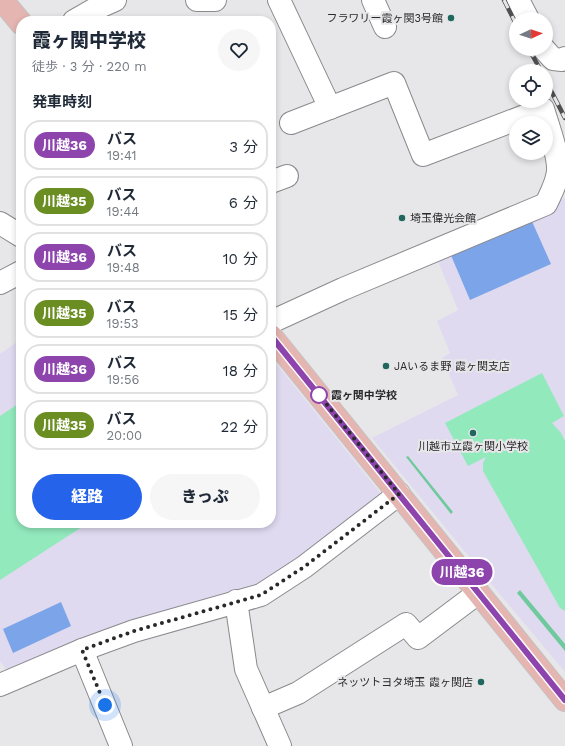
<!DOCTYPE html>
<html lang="ja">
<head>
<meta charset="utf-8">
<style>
	:root { --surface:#fff; --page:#f6f6f7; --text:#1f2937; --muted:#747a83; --line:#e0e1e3; --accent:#2563eb }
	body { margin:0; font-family:"Work Sans","Noto Sans JP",sans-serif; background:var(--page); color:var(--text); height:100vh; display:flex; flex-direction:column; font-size:15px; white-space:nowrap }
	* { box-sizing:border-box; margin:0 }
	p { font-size:13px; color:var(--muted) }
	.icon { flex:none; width:22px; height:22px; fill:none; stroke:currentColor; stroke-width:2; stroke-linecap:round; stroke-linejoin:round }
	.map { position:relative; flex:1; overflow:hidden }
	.sheet { position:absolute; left:16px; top:16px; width:260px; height:512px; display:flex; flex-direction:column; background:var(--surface); border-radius:16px; box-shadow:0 2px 6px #0003 }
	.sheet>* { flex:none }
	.badge { padding:0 8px; border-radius:13px; font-size:14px; line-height:26px }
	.needle { width:26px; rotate:87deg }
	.controls { position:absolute; left:509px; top:12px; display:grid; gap:8px }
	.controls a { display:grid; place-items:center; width:44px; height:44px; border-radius:50%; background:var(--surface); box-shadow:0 2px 6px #0003; font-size:20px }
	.you { position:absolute; width:20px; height:20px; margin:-10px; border:3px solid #fff; border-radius:50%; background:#1a73e8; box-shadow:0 0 0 6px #1a73e833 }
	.map>.badge { position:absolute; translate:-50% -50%; box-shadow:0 0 0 2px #fff }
	h2 { padding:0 16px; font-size:15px; line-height:36px }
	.round { display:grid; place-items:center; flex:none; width:42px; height:42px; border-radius:21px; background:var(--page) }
	.headline { display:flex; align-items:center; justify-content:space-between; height:68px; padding:0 16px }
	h1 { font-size:19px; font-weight:800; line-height:30px }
	.button { display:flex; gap:8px; margin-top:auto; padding:8px 16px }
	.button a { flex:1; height:46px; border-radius:24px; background:var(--accent); color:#fff; font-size:16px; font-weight:800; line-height:46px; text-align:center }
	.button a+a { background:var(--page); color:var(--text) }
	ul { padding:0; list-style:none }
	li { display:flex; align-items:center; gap:12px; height:50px; margin:0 8px 6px; padding:0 8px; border:2px solid var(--line); border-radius:16px }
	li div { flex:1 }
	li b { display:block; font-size:15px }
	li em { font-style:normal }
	li .badge { min-width:44px; font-weight:700; text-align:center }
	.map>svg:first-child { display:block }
	.education { fill:#dfdaf0 }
	.green { fill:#92e9bc }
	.forest { fill:#6eca9c }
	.water { fill:#7ca4e9 }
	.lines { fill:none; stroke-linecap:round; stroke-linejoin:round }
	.minor-casing { stroke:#8a8a8d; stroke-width:24 }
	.major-casing { stroke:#c3c3c3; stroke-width:24 }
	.minor { stroke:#fff; stroke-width:22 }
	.major { stroke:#e4b5b1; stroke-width:22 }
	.rail-casing { stroke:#505051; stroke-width:4.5 }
	.rail { stroke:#e7e7ea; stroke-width:3; stroke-dasharray:9; stroke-linecap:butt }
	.line-casing { stroke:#fff; stroke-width:9 }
	.line { stroke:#8e44ad; stroke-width:6 }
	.walk { stroke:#29292a; stroke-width:4; stroke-dasharray:0 7.2 }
	.poi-dot { fill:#20685f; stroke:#e7e7ea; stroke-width:1.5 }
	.stop-dot { fill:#fff; stroke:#8e44ad; stroke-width:2 }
	.labels { text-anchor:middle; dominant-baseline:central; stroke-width:4; stroke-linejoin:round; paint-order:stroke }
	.poi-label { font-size:11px; fill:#29292a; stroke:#e7e7ea; text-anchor:end }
	.stop-label { font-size:11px; font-weight:bold; fill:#29292a; stroke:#e7e7ea; text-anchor:start }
</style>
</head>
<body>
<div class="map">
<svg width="565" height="746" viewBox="0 0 565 746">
	<rect width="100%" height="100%" fill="#e7e7ea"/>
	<g class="education">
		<path d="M565 198V672L493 586 372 438 458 395 442 358 450 353 437 321 458 310 436 256Z"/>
		<path d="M21 339V523H271V357L382 495 275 582 9 673 0 661V354Z"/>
	</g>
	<g class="green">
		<path d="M542 373 564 416 552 423 561 433 565 441V611L560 608 483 471V463L486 457 468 466 445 423Z"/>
		<path d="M21 402V523H88L0 580V416Z"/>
	</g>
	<g class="forest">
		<path d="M408 456 453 512 451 514 406 457Z"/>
		<path d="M520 590 565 644V651L517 593Z"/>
	</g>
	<g class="water">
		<path d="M530 217 551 264 470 300 450 253Z"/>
		<path d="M61 602 71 626 13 653 3 629Z"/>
	</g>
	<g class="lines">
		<g class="minor-casing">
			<g id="minor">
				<path d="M197 0H215"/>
				<path d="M279 0 330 108"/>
				<path d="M373 0 385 27"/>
				<path d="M518 0 528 19"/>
				<path d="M74 21 95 9 115 0"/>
				<path d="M544 49 553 59 562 60 565 58"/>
				<path d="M271 182 287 176"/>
				<path d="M0 223 21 236"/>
				<path d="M0 283 21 272"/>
				<path d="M271 322 343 289 546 204C551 193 557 183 558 171 559 155 548 126 543 109L423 155 394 83 291 123"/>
				<path d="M236 601 246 669 280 746"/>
				<path d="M82 650 121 746"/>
				<path d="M0 685 82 650 134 631 261 595 304 567 399 494"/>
				<path d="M263 708 298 693 406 624 418 638 478 593"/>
			</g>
		</g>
		<g class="major-casing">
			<g id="major">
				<path d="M2 0 21 23"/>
				<path d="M271 336 565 700"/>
			</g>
		</g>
		<use href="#minor" class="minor"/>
		<use href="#major" class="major"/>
		<g class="rail-casing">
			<g id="rail">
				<path d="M504 0 516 24"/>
				<path d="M529 49 541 71"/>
				<path d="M546 81 565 118"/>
			</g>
		</g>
		<use href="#rail" class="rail"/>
	</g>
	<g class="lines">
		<g class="line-casing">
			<path id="line" d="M271 336 565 700"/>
		</g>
		<use href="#line" class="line"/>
		<path class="walk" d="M105 705 82 650 134 631 261 595 304 567 399 494 315 390 319 395"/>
	</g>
	<g class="poi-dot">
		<circle cx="451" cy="18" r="4"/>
		<circle cx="402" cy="218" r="4"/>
		<circle cx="386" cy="366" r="4"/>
		<circle cx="473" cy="433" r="4"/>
		<circle cx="481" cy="682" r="4"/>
	</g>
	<circle class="stop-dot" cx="319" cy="395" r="8"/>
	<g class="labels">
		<g class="poi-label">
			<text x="443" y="18">フラワリー霞ヶ関3号館</text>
			<text x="410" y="218" text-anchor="start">埼玉偉光会館</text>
			<text x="394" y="366" text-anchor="start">JAいるま野 霞ヶ関支店</text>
			<text x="473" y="446" text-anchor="middle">川越市立霞ヶ関小学校</text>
			<text x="473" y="682">ネッツトヨタ埼玉 霞ヶ関店</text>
		</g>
		<g class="stop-label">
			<text x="331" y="395">霞ヶ関中学校</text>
		</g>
	</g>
</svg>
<div class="controls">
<a><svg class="needle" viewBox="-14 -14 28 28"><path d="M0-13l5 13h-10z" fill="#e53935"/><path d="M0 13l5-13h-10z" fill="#747a83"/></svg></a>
<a><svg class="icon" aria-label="locate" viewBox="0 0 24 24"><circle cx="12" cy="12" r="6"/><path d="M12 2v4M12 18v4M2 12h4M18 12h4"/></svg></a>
<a><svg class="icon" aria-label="layers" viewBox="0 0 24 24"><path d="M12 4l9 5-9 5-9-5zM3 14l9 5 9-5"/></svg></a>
</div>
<div class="you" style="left:105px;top:705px"></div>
<b class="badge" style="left:462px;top:572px;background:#8e44ad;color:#fff">川越36</b>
<section class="sheet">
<div class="headline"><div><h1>霞ヶ関中学校</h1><p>徒歩 · 3 分 · 220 m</p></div><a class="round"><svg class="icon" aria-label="heart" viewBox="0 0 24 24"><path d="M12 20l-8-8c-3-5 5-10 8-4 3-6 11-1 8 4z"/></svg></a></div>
<h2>発車時刻</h2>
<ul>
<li><span class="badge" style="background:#8e44ad;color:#fff">川越36</span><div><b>バス</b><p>19:41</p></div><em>3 分</em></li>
<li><span class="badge" style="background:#6b8e23;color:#fff">川越35</span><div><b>バス</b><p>19:44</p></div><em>6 分</em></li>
<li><span class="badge" style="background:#8e44ad;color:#fff">川越36</span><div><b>バス</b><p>19:48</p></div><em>10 分</em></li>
<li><span class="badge" style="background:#6b8e23;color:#fff">川越35</span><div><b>バス</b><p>19:53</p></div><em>15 分</em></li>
<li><span class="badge" style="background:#8e44ad;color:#fff">川越36</span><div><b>バス</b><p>19:56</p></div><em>18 分</em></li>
<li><span class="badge" style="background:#6b8e23;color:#fff">川越35</span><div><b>バス</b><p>20:00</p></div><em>22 分</em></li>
</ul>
<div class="button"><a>経路</a><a>きっぷ</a></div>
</section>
</div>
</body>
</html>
